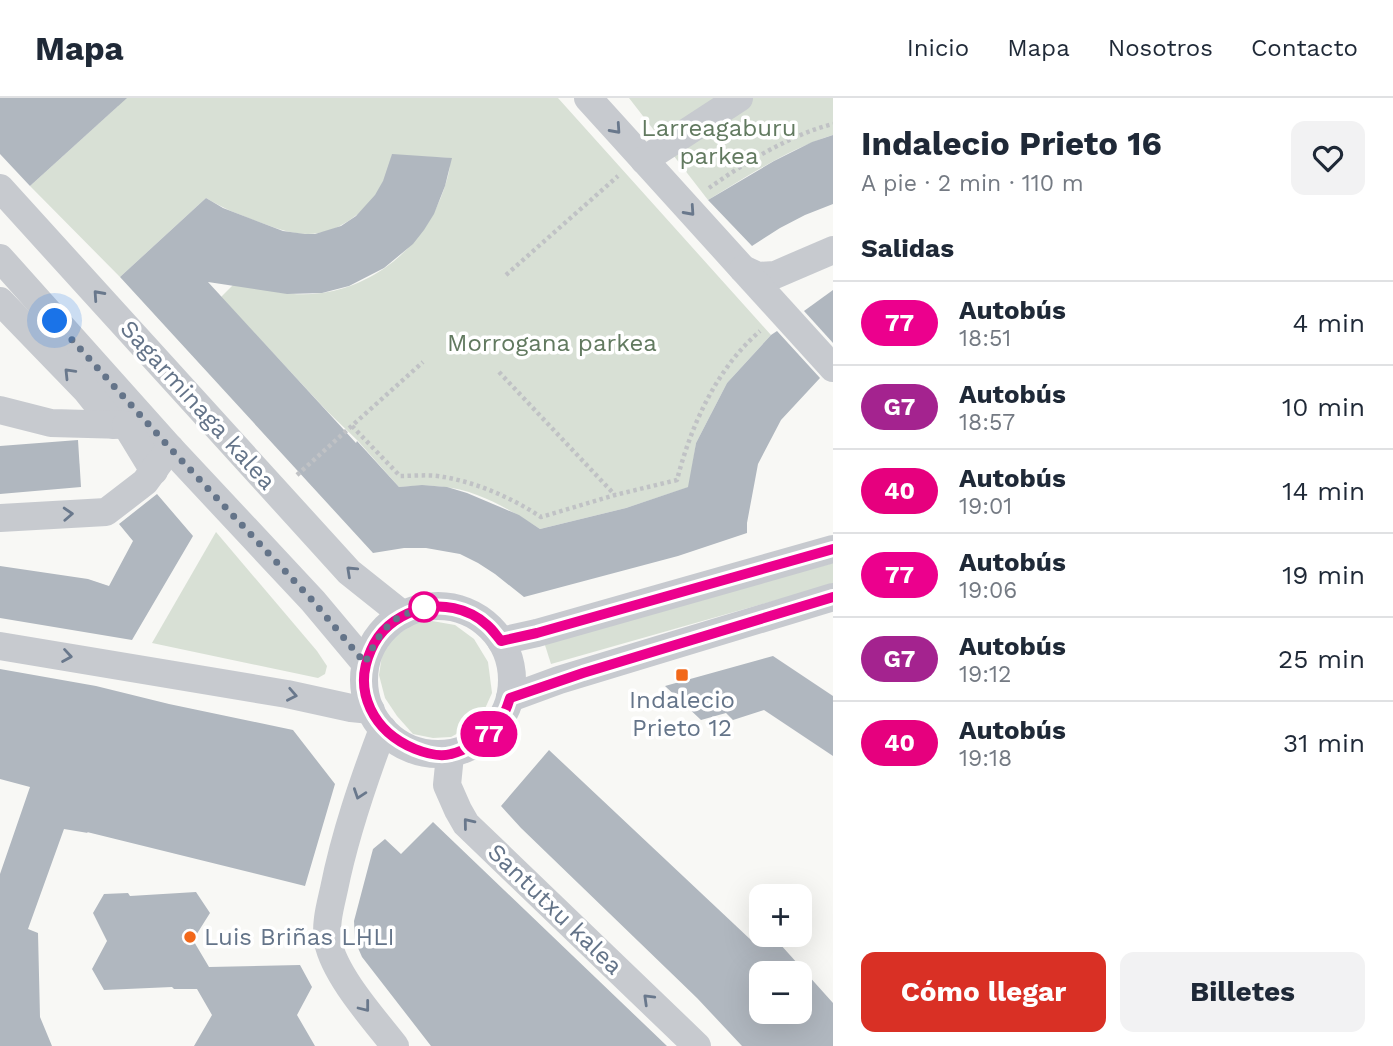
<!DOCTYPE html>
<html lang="es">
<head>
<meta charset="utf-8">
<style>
	:root { --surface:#fff; --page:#f2f2f3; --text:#1f2937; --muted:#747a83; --line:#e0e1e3; --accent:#d93025 }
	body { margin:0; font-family:"Work Sans",sans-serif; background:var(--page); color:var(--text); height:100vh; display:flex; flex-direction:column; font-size:26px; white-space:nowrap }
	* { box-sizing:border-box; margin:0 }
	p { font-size:23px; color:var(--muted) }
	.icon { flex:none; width:38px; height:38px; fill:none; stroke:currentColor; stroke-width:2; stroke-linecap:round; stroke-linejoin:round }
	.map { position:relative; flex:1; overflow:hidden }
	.panel { display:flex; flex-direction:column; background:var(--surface); width:560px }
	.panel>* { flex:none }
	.badge { padding:0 14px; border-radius:23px; font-size:24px; line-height:46px }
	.fabs { position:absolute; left:749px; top:786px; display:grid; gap:14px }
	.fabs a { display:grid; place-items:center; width:63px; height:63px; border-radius:14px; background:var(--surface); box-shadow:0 7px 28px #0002; font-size:35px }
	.you { position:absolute; width:35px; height:35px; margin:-18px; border:5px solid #fff; border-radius:50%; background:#1a73e8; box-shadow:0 0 0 10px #1a73e833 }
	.map>.badge { position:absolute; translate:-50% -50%; box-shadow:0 0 0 4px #fff }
	h2 { padding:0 28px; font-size:26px; line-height:63px }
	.round { display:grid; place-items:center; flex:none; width:74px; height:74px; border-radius:14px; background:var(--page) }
	.head { display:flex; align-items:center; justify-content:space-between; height:119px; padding:0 28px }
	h1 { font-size:33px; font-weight:700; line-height:52px }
	.cta { display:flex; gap:14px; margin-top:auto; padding:14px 28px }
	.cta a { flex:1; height:80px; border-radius:14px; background:var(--accent); color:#fff; font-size:28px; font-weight:700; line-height:80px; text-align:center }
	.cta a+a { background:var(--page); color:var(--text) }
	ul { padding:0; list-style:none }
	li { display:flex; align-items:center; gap:21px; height:84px; padding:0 28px; border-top:2px solid var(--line) }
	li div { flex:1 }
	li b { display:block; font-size:26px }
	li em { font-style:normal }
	li .badge { min-width:77px; font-weight:700; text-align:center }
	header { display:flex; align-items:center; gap:42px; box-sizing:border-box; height:98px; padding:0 35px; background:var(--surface); border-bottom:2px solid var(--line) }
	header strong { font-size:33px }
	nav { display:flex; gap:38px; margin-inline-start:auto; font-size:24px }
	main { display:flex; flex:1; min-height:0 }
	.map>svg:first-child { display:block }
	.green { fill:#d8e0d5 }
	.building { fill:#b0b7bf; fill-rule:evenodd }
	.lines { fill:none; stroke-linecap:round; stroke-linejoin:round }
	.path { stroke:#c0c2c5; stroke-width:4.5; stroke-dasharray:3.5 3.5; stroke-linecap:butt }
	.minor { stroke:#c7cacf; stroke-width:28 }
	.oneway { stroke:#69788c }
	.line-casing { stroke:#fff; stroke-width:16 }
	.line { stroke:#ec008d; stroke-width:10 }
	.walk { stroke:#647489; stroke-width:7; stroke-dasharray:0 12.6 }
	.stop-dot { fill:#fff; stroke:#ec008d; stroke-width:3.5 }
	.poi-dot { fill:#f2681a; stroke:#fff; stroke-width:2.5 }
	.labels { text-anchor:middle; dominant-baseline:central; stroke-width:7; stroke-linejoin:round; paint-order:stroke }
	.park-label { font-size:24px; fill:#627a60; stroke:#fff }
	.street-label { font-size:24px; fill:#647489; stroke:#fff }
	.poi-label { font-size:24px; fill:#647489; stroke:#fff }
</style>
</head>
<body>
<header>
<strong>Mapa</strong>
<nav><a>Inicio</a><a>Mapa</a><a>Nosotros</a><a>Contacto</a></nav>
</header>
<main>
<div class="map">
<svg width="833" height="948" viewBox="0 0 833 948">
	<rect width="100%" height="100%" fill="#f8f8f5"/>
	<g class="green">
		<path d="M113 0H558L771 237 727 285 696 345 689 389 626 410 540 431C512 413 478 392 444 389 428 387 414 388 399 389L358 343 327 313 221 199 237 183C266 193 292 199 322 195 378 187 426 145 444 91 447 82 451 70 450 60L392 57C389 68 385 82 379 92 364 116 336 136 308 136 289 136 273 129 256 123 238 116 222 110 206 100L120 179 30 88 118 8Z"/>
		<path d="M629 0H833V37C788 51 748 78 708 102Z"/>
		<path d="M216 434 317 553 327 568 325 576 318 580 152 545Z"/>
		<path d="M833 465V486L551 566 544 544Z"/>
		<path d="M432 523 455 527 474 541 488 564 492 595 483 615 469 629 451 639 433 640 413 636 397 618 385 600 379 577 382 557 390 543 412 526Z"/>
	</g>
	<g class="building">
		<path d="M0 0H127L30 88 0 56Z"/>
		<path d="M833 37V106L805 117 780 130 752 148 708 102 774 63 812 44Z"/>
		<path d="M392 56 452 60 445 88 434 116 424 132 413 146 384 170 349 188 322 195 287 196 208 184 356 345 357 343 399 389 422 387 447 389 467 395 519 417 540 431 626 410 688 389 696 345 727 285 771 237 777 233 820 280 781 322 758 366 747 425V435L678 458 524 499 495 476 478 465 460 456 426 450H404L373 455 120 179 206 100 223 110 283 133 305 136H315L341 128 356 118 375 97 383 83Z"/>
		<path d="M833 192V245L804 213Z"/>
		<path d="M78 342 81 389 0 396V348Z"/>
		<path d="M157 396 193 438 132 542 0 520V468L88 481 109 488 133 443 119 426Z"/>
		<path d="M773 558 833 598V658L764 612 733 622 726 615 701 622 665 588Z"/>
		<path d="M0 571 96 588 169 606 293 632 335 686 305 788 87 734 88 735 64 731 28 831 38 835 40 919 52 948H0V776L30 689 0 681Z"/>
		<path d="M549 652 751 842 761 830V836H771L833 905V948H742L697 900 521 730 501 708ZM761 875H800V914H761Z"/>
		<path d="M433 724 667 948H431L362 859 355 843 354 823 373 751 385 741 401 756Z"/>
		<path d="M196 794 210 815 193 842 209 869 300 867 312 889 297 917 315 948H194L212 917 197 891H174L172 889 104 892 92 871 107 843 93 815 104 796 128 795 130 798Z"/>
	</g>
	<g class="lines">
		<g class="path">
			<path d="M709 90C744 65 792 36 833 26"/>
			<path d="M506 177 618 78"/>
			<path d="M499 274 615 397"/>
			<path d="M352 328 400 378C414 378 430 376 444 379 478 385 512 400 541 419L615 397 677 382C691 327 717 270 760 233"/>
			<path d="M297 377 423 264"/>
		</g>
		<g class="minor">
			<path d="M588 0 743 171 758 178 775 177 833 152"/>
			<path d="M644 62 739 0"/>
			<path d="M0 90 349 474 403 517"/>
			<path d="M0 160 170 350 313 503 365 565"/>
			<path d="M743 171 833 270"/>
			<path d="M0 203 86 292 114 327"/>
			<path d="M0 312 51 325 125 327"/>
			<path d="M126 327 154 373"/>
			<path d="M0 420 106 414 145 384 170 350"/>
			<circle cx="438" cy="582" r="74"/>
			<path d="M501 543 537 535 833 451"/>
			<path d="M0 548 287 596 351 610 371 612"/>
			<path d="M510 600 559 582 833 499"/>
			<path d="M383 631C363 684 345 736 334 791 330 809 325 826 328 844 335 878 374 921 395 948"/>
			<path d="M450 657 447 687 458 712 466 726 697 948"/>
		</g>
	</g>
	<defs><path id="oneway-chevron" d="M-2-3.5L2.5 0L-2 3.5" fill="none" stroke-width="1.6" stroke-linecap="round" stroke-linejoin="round" transform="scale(1.75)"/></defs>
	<g class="oneway">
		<use href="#oneway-chevron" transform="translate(616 31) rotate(48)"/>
		<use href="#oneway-chevron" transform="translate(690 113) rotate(48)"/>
		<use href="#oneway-chevron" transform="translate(98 197) rotate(-132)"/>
		<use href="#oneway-chevron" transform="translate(69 275) rotate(-134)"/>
		<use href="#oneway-chevron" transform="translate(68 416) rotate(-3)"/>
		<use href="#oneway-chevron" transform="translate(351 473) rotate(-137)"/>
		<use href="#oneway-chevron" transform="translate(67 558) rotate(9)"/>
		<use href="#oneway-chevron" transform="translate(292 597) rotate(11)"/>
		<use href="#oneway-chevron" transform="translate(359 696) rotate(109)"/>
		<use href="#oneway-chevron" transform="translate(468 725) rotate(-129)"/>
		<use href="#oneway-chevron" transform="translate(648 901) rotate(-136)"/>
		<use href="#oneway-chevron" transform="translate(365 909) rotate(52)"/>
	</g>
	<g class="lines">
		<g class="line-casing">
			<path id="line" d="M833 451 537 535 501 543C496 537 492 531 487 527 469 510 440 504 417 512 396 519 380 531 371 552 352 594 374 634 415 651 425 655 440 659 451 656 461 654 471 648 480 643 488 637 497 629 502 620 505 614 508 607 510 600L583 575 833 499"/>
		</g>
		<use href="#line" class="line"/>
		<path class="walk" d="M55 223 170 350 313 503 365 565C374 546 383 527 403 517 410 514 418 512 424 509"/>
	</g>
	<circle class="stop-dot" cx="424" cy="509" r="14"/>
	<g class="poi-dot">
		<rect x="675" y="570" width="14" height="14" rx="3.5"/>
		<circle cx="190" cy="839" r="7"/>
	</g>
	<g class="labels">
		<g class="park-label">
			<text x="719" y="30">Larreagaburu<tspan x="719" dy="28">parkea</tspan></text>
			<text x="552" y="245">Morrogana parkea</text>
		</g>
		<g class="street-label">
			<text transform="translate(198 307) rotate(48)">Sagarminaga kalea</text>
			<text transform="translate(555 811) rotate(44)">Santutxu kalea</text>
		</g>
		<g class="poi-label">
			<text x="682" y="602">Indalecio<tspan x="682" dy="28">Prieto 12</tspan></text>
			<text x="204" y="839" text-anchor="start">Luis Briñas LHLI</text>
		</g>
	</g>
</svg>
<div class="fabs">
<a>+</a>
<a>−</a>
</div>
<div class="you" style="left:55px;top:223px"></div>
<b class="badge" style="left:489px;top:636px;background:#ec008d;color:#fff">77</b>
</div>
<section class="panel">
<div class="head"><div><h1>Indalecio Prieto 16</h1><p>A pie · 2 min · 110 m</p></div><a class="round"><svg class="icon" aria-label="heart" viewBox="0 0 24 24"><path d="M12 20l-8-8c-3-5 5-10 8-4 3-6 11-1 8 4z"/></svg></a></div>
<h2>Salidas</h2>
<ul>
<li><span class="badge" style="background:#ec008d;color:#fff">77</span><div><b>Autobús</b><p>18:51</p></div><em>4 min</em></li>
<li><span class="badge" style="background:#a4238f;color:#fff">G7</span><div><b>Autobús</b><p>18:57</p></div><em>10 min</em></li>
<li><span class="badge" style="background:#e6007e;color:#fff">40</span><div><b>Autobús</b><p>19:01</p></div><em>14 min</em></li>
<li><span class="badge" style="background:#ec008d;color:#fff">77</span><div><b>Autobús</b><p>19:06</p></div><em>19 min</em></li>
<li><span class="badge" style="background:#a4238f;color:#fff">G7</span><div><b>Autobús</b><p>19:12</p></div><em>25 min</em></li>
<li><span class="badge" style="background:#e6007e;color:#fff">40</span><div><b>Autobús</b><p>19:18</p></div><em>31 min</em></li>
</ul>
<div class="cta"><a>Cómo llegar</a><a>Billetes</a></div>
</section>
</main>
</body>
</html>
